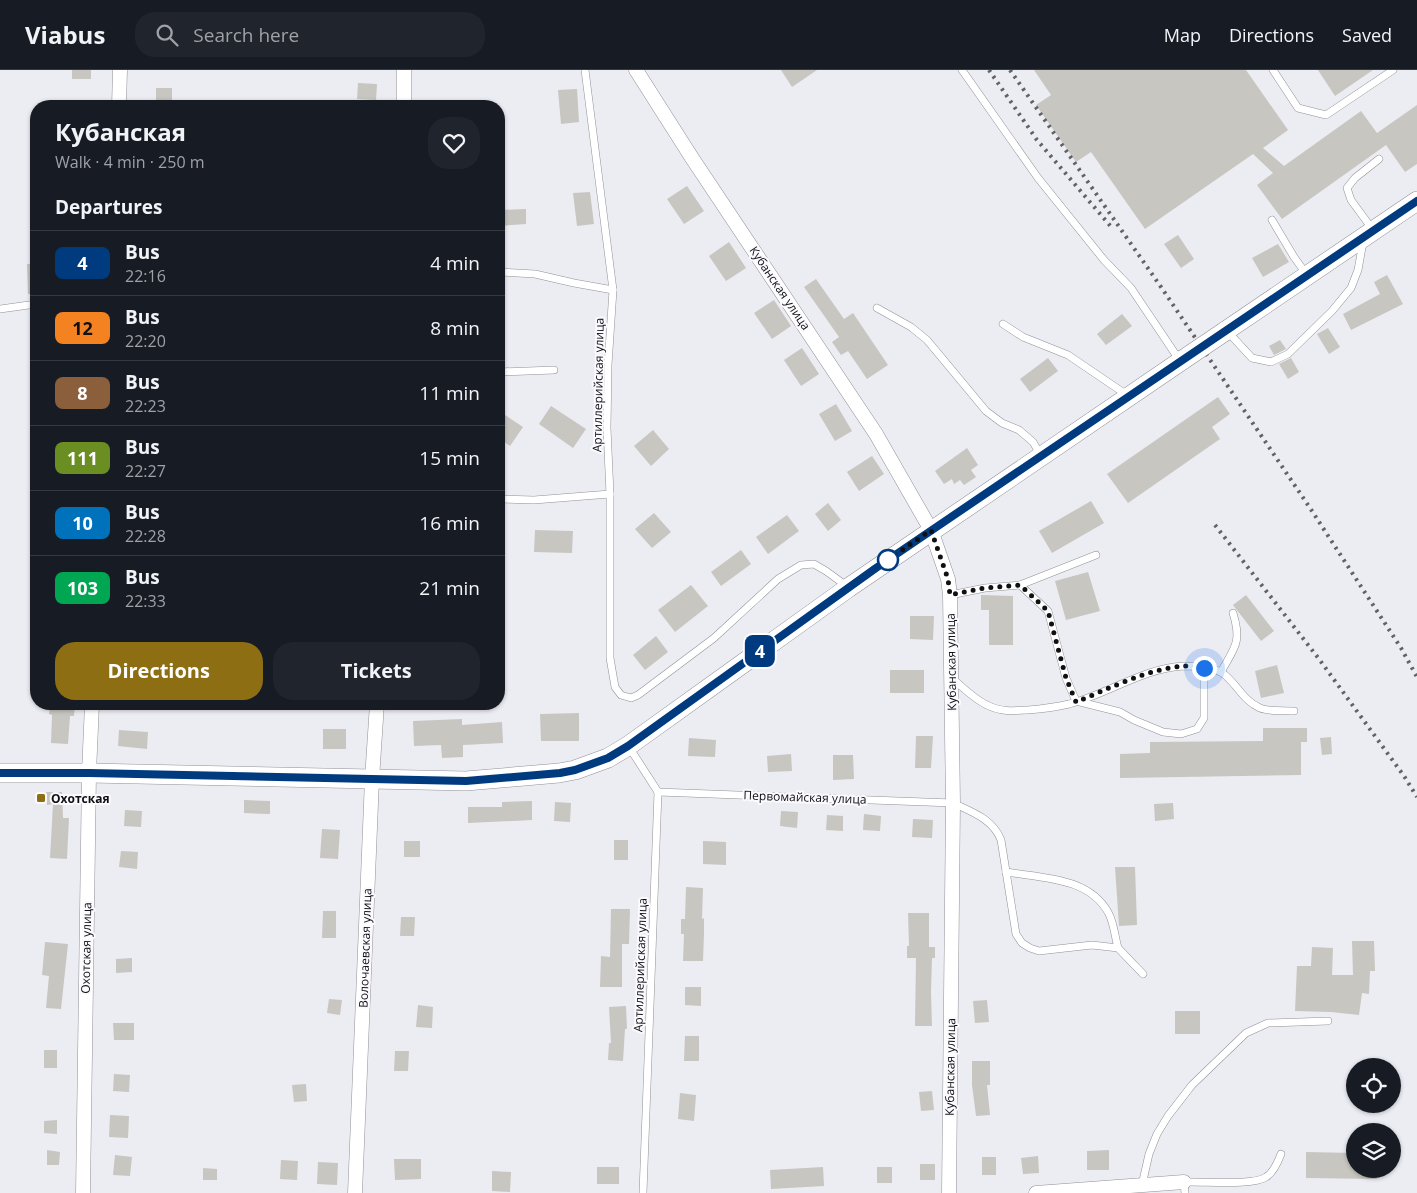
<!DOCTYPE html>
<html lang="en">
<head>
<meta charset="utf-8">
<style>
	:root { --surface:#171b24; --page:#20242c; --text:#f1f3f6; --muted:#9ea1a6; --line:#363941; --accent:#8d6e12 }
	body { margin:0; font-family:"Open Sans",sans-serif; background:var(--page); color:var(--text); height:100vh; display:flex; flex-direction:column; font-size:19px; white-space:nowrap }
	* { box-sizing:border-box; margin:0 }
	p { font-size:16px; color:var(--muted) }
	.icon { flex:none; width:28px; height:28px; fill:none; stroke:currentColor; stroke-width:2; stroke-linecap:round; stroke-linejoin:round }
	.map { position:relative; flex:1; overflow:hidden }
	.drawer { position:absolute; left:30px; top:30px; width:475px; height:610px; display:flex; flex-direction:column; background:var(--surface); border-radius:20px; box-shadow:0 1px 4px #0004 }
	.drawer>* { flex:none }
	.badge { padding:0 10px; border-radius:8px; font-size:18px; line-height:32px }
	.tools { position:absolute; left:1346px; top:988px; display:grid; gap:10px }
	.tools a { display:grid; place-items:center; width:55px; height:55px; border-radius:50%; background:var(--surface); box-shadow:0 1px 4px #0004; font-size:25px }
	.you { position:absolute; width:25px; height:25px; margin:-12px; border:4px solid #fff; border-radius:50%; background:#1a73e8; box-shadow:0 0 0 8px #1a73e833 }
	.map>.badge { position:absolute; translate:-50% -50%; box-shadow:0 0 0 2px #fff }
	h2 { padding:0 25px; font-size:19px; line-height:45px }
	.round { display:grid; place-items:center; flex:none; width:52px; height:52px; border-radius:20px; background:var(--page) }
	.overview { display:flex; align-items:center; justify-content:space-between; height:85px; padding:0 25px }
	h1 { font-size:24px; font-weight:700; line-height:38px }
	.button { display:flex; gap:10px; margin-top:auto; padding:10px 25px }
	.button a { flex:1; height:58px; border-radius:20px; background:var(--accent); color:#fff; font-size:20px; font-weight:700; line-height:58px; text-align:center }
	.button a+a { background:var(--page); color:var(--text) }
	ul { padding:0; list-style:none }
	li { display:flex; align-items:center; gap:15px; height:65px; padding:0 25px; border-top:1px solid var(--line) }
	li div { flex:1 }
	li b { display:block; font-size:19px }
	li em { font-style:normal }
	li .badge { min-width:55px; font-weight:700; text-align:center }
	header { display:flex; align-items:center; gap:30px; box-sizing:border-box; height:70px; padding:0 25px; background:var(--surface); border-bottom:1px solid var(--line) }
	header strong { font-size:24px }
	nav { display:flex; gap:28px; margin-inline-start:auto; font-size:18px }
	.search { width:350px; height:45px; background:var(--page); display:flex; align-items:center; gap:12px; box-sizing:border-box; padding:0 18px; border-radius:20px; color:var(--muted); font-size:19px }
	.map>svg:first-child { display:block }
	.building { fill:#c8c6c0 }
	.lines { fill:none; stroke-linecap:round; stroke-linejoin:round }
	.service-casing { stroke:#919197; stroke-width:8 }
	.minor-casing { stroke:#919197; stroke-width:15 }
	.secondary-casing { stroke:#919197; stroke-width:20 }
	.service { stroke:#fff; stroke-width:7 }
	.minor { stroke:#fff; stroke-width:14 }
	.secondary { stroke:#fff; stroke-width:19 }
	.rail { stroke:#626266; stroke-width:4; stroke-dasharray:2.5 5; stroke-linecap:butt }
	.secondary-bridge-casing { stroke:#919197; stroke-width:20; stroke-linecap:butt }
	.secondary-bridge { stroke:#fff; stroke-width:19 }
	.line-casing { stroke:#fff; stroke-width:11 }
	.line { stroke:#003b80; stroke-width:8 }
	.walk { stroke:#101012; stroke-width:5; stroke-dasharray:0 9 }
	.stop-dot { fill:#fff; stroke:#003b80; stroke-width:2.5 }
	.poi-dot { fill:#8d6e12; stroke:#fafaff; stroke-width:2 }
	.labels { text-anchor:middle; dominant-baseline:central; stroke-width:4; stroke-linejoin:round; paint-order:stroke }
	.street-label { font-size:12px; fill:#101012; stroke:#fafaff }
	.poi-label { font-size:12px; font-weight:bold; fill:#101012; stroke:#fafaff; text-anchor:start }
</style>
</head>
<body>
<header>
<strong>Viabus</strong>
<div class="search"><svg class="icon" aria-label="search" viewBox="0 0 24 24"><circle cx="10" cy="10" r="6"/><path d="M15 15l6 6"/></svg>Search here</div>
<nav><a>Map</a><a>Directions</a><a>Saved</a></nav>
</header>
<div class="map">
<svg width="1417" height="1123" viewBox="0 0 1417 1123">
	<rect width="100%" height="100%" fill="#ececf3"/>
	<g class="building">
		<rect x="72" y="0" width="19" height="9"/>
		<path d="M781 0H817L792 17Z"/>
		<path d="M1034 0H1246L1288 60 1263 78 1284 96 1361 41 1377 63 1417 35V94L1405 102 1386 75 1282 149 1257 115 1273 103 1253 84 1145 159 1091 82 1076 92 1036 35 1051 25Z"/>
		<path d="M1318 0H1373L1335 26Z"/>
		<path d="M358 13 377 14 376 30 357 29Z"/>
		<rect x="156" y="18" width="16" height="18"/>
		<path d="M577 19 579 52 561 54 558 20Z"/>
		<path d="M687 116 704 141 684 154 667 129Z"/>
		<path d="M590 122 594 154 577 156 573 123Z"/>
		<path d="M526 139V154L499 156V140Z"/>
		<path d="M1178 165 1194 189 1181 198 1164 174Z"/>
		<path d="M729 172 746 198 726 211 709 186Z"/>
		<path d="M1278 174 1289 192 1263 207 1252 188Z"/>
		<path d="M27 194H36V224H28Z"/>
		<path d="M1387 205 1403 234 1351 260 1343 244 1380 224 1374 212Z"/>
		<path d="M816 209 844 249 853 243 888 295 867 309 848 281 841 285 832 272 839 267 804 217Z"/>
		<path d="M774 230 791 256 772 269 754 243Z"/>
		<path d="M1122 244 1132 256 1106 275 1097 264Z"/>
		<path d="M1328 258 1340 277 1329 284 1317 264Z"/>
		<path d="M1280 270 1286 279 1274 285 1269 276Z"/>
		<path d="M802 278 819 304 801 316 784 290Z"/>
		<path d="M1048 288 1058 301 1030 322 1020 309Z"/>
		<path d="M1291 288 1299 302 1288 309 1279 294Z"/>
		<path d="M1218 327 1230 344 1212 357 1220 369 1128 433 1107 404Z"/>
		<path d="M836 334 852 361 835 371 819 344Z"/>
		<path d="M551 336 586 359 573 378 539 354Z"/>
		<path d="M499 341 523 357 510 376 499 368Z"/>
		<path d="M653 360 669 379 651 396 634 376Z"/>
		<path d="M967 378 978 395 971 400 976 407 964 415 960 410 954 414 952 409 944 414 935 401Z"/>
		<path d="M872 386 884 404 859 421 847 402Z"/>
		<path d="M1091 431 1104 453 1052 483 1039 461Z"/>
		<path d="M828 433 841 450 828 461 815 444Z"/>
		<path d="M654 443 671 462 652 478 635 459Z"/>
		<path d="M787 445 799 461 768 484 756 467Z"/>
		<path d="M535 460 573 461 572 483 534 482Z"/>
		<path d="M741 480 751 494 721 516 711 502Z"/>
		<path d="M1088 502 1100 541 1066 550 1055 511Z"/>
		<path d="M691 515 708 536 675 562 658 540Z"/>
		<path d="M981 525 1013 526V575H989V540H981Z"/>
		<path d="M1246 525 1274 561 1261 571 1233 535Z"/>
		<path d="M910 546H934L933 570 910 569Z"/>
		<path d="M656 566 668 582 645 600 633 585Z"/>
		<path d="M1277 595 1284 623 1261 628 1255 601Z"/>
		<rect x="890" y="600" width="34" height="23"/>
		<path d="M50 634H75L74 646H70L68 674 51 673 52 645 49 644Z"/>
		<path d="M579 643V671H541L540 644Z"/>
		<path d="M462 649V655L502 652 503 673 463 675V687L442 688 441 675 414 676 413 651Z"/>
		<path d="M1263 658H1307V672H1301V705L1120 708V684L1150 683V672L1263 671Z"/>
		<rect x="323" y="659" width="23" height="20"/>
		<path d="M119 660 148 662 147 679 118 676Z"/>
		<path d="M916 666H933L931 698H915Z"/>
		<path d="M1331 667 1332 684 1322 685 1320 668Z"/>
		<path d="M689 668 716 670 715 687 688 686Z"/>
		<path d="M791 684 792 701 768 702 767 686Z"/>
		<path d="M833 685H853L854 709 833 710Z"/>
		<path d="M46 722H62L63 748H69L67 789 50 788 53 734 47 735Z"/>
		<path d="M244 730 270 731V744L244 743Z"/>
		<path d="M532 731V750L468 753V737H502V732Z"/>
		<path d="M555 732 571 733 570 752 554 751Z"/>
		<path d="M1173 733 1174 749 1155 751 1154 734Z"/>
		<path d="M125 740 142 741 141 757 124 756Z"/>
		<path d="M781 741 798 742 797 758 780 756Z"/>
		<path d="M864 744 881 746 880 761 863 760Z"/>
		<path d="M827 745 843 746V761L826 760Z"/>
		<path d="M913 749 933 750 932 768 912 767Z"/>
		<path d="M322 759 340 760 338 789 320 788Z"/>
		<rect x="614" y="770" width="14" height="20"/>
		<rect x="404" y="771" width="16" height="16"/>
		<path d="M703 771 726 772V795L703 794Z"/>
		<path d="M121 781 138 782 137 799 119 797Z"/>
		<path d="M1115 797H1135L1137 855 1119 856Z"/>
		<path d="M686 817 703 818 702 849 704 848V863L703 891H683L684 864H681V849H685Z"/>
		<path d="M611 839H630L629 874H622V917H600L601 886 610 887Z"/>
		<path d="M323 841H336V868H322Z"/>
		<path d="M908 843H929V877H935V888H932L931 922 932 956H915L916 888H907V876H909Z"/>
		<path d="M401 847H415L414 866H400Z"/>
		<path d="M1352 871H1374L1375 901H1370L1369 924 1362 923 1359 945 1331 942 1295 941 1297 896H1311L1312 877 1333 878 1332 905H1353Z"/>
		<path d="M45 872 68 874 61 939 46 938 49 906 42 905Z"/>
		<path d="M132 888V902L116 903V889Z"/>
		<path d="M685 917H701V936L685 935Z"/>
		<path d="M329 929 342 930 340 945 327 943Z"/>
		<path d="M987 930 989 952 975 953 973 931Z"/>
		<path d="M418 935 433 937 432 958 416 957Z"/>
		<path d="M626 936 627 959H625L623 991 608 990 609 973H611L609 937Z"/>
		<rect x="1175" y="941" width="25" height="23"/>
		<path d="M113 953H134V970H114Z"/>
		<path d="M685 966H699V991H684Z"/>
		<rect x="44" y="980" width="13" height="18"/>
		<path d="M395 981H409L408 1001H394Z"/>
		<path d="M972 991H990V1015H987L990 1045 976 1046 972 1015Z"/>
		<path d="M114 1004 130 1005 129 1022 113 1021Z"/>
		<path d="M306 1014 307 1031 294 1032 292 1015Z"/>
		<path d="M932 1021 934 1040 921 1041 919 1022Z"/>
		<path d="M680 1023 696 1025 694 1051 678 1049Z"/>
		<path d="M110 1045 129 1046 128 1068 109 1067Z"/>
		<path d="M57 1050V1064L44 1063V1051Z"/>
		<path d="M47 1080 60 1082 59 1095H47Z"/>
		<path d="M1109 1080V1100H1087V1081Z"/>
		<path d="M1306 1082 1355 1083V1099H1377V1109L1306 1108Z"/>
		<path d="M115 1085 132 1087 130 1106 113 1105Z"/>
		<path d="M1038 1086 1039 1103 1023 1104 1021 1088Z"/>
		<rect x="982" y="1087" width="14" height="18"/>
		<path d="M394 1089H421V1109L395 1110Z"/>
		<path d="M281 1090 298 1091 297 1110 280 1109Z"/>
		<path d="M318 1092 338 1093 337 1115 317 1114Z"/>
		<rect x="920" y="1094" width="15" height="16"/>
		<rect x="597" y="1097" width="22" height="17"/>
		<path d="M823 1097 824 1116 771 1119 770 1100Z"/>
		<rect x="877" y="1097" width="15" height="16"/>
		<path d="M203 1098 217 1099V1110H203Z"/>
		<path d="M492 1101 511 1102 510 1122 492 1121Z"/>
	</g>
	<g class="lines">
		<g class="service-casing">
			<g id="service">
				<path d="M585 0 613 220 608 295 607 358 610 424V588L615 617 621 625 631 628 638 625 714 568 778 509 801 495 814 494 826 501 848 517"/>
				<path d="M962 0 1038 108 1104 190 1131 218 1180 291"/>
				<path d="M1273 0 1298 38 1326 45 1393 0"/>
				<path d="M1272 150 1294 187 1307 205"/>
				<path d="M1373 160 1351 130 1347 118 1355 108 1379 89"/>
				<path d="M499 202 535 204 574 213 613 220"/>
				<path d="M877 238 911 257 927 270 986 341 1002 353 1019 360 1033 372 1040 384"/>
				<path d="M0 239 36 234"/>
				<path d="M1003 254 1023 267 1068 285 1127 325"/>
				<path d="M1227 261 1252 288 1271 292 1288 284 1332 241 1351 218 1358 200 1363 172"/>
				<path d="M499 302 554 300"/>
				<path d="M499 429 534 430 610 424"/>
				<path d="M1020 515 1048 541 1066 608 1076 631 1120 642 1134 650 1163 662 1181 664 1197 659 1204 648V598"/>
				<path d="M950 525 985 518 1020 515 1096 485"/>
				<path d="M1221 602C1235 577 1242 572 1233 543"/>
				<path d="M951 607C962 617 974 629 987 635 1001 642 1013 641 1028 640 1041 639 1056 637 1069 634 1108 624 1143 598 1184 596 1196 596 1216 597 1225 605 1238 616 1244 631 1260 638 1270 642 1283 640 1294 641"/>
				<path d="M629 677 658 722 643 1123"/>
				<path d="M658 722 953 733C972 742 993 749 1001 770L1016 864 1022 873 1030 878 1039 881 1092 875 1118 878 1143 904"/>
				<path d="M1006 802C1042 808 1090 807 1109 844 1114 854 1115 867 1118 878"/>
				<path d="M1142 1115 1149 1084 1157 1064 1168 1046 1192 1015 1246 963 1268 953 1328 951"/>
				<path d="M1185 1123 1184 1112C1203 1111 1253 1116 1266 1107 1274 1102 1278 1092 1281 1084"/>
			</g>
		</g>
		<g class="minor-casing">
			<g id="minor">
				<path d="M636 0 692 88 876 364 931 460 948 509 950 525 953 733 949 1123"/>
				<path d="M119 36 120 0"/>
				<path d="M404 36V0"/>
				<path d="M83 1123 89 703 92 634"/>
				<path d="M355 1123 372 709 377 634"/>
				<path d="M1036 1123 1184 1112"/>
			</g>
		</g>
		<g class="secondary-casing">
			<g id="secondary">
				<path d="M1224 262 1417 131"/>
				<path d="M0 703H89L466 711 559 703 575 700 608 688 628 676 848 518 1184 289"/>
			</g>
		</g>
		<use href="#service" class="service"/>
		<use href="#minor" class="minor"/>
		<use href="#secondary" class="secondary"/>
		<g class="rail">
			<path d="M989 0 1037 70 1113 159"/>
			<path d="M1010 0 1161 217 1310 438 1401 578 1417 607"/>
			<path d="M1215 455 1319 589 1404 706 1417 727"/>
		</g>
		<g class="secondary-bridge-casing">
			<path id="secondary-bridge" d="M1184 289 1224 262"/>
		</g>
		<use href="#secondary-bridge" class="secondary-bridge"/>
	</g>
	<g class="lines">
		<g class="line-casing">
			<path id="line" d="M0 703H89L466 711 560 703 575 700 608 688 628 676 876 498 1417 131"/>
		</g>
		<use href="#line" class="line"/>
		<path class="walk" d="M888 490 931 460 948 509 950 525 984 518 1020 515 1048 541 1066 608 1076 632C1108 619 1150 598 1184 596 1190 596 1197 597 1204 598"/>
	</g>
	<circle class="stop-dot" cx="888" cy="490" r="10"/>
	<rect class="poi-dot" x="36" y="723" width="10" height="10" rx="2.5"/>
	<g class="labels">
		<g class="street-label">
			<text transform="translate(780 218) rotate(56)">Кубанская улица</text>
			<text transform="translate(598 315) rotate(-89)">Артиллерийская улица</text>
			<text transform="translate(951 592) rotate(-91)">Кубанская улица</text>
			<text transform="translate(805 727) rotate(2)">Первомайская улица</text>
			<text transform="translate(86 878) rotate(-89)">Охотская улица</text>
			<text transform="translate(365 878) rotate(-88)">Волочаевская улица</text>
			<text transform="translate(640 895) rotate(-88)">Артиллерийская улица</text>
			<text transform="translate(950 997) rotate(-89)">Кубанская улица</text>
		</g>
		<g class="poi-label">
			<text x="51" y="728">Охотская</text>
		</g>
	</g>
</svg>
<div class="tools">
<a><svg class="icon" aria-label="locate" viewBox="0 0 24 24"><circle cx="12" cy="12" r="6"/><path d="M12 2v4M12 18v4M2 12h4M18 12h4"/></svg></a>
<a><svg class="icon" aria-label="layers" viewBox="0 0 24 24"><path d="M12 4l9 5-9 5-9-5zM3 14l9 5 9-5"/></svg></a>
</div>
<div class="you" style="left:1204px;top:598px"></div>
<b class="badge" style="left:760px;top:581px;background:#003b80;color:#fff">4</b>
<section class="drawer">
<div class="overview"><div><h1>Кубанская</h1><p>Walk · 4 min · 250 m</p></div><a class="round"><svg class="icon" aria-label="heart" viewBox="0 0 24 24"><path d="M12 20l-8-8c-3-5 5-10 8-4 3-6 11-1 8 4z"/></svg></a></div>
<h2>Departures</h2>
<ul>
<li><span class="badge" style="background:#003b80;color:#fff">4</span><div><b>Bus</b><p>22:16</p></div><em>4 min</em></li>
<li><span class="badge" style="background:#f58220;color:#111">12</span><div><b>Bus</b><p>22:20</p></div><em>8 min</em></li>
<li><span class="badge" style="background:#8b5e3c;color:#fff">8</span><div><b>Bus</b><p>22:23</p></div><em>11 min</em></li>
<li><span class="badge" style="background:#6b8e23;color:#fff">111</span><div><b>Bus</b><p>22:27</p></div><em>15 min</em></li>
<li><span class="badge" style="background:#0072bc;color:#fff">10</span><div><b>Bus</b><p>22:28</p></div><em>16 min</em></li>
<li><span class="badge" style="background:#00a651;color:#fff">103</span><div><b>Bus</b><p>22:33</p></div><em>21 min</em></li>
</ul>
<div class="button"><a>Directions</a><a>Tickets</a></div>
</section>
</div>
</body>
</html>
